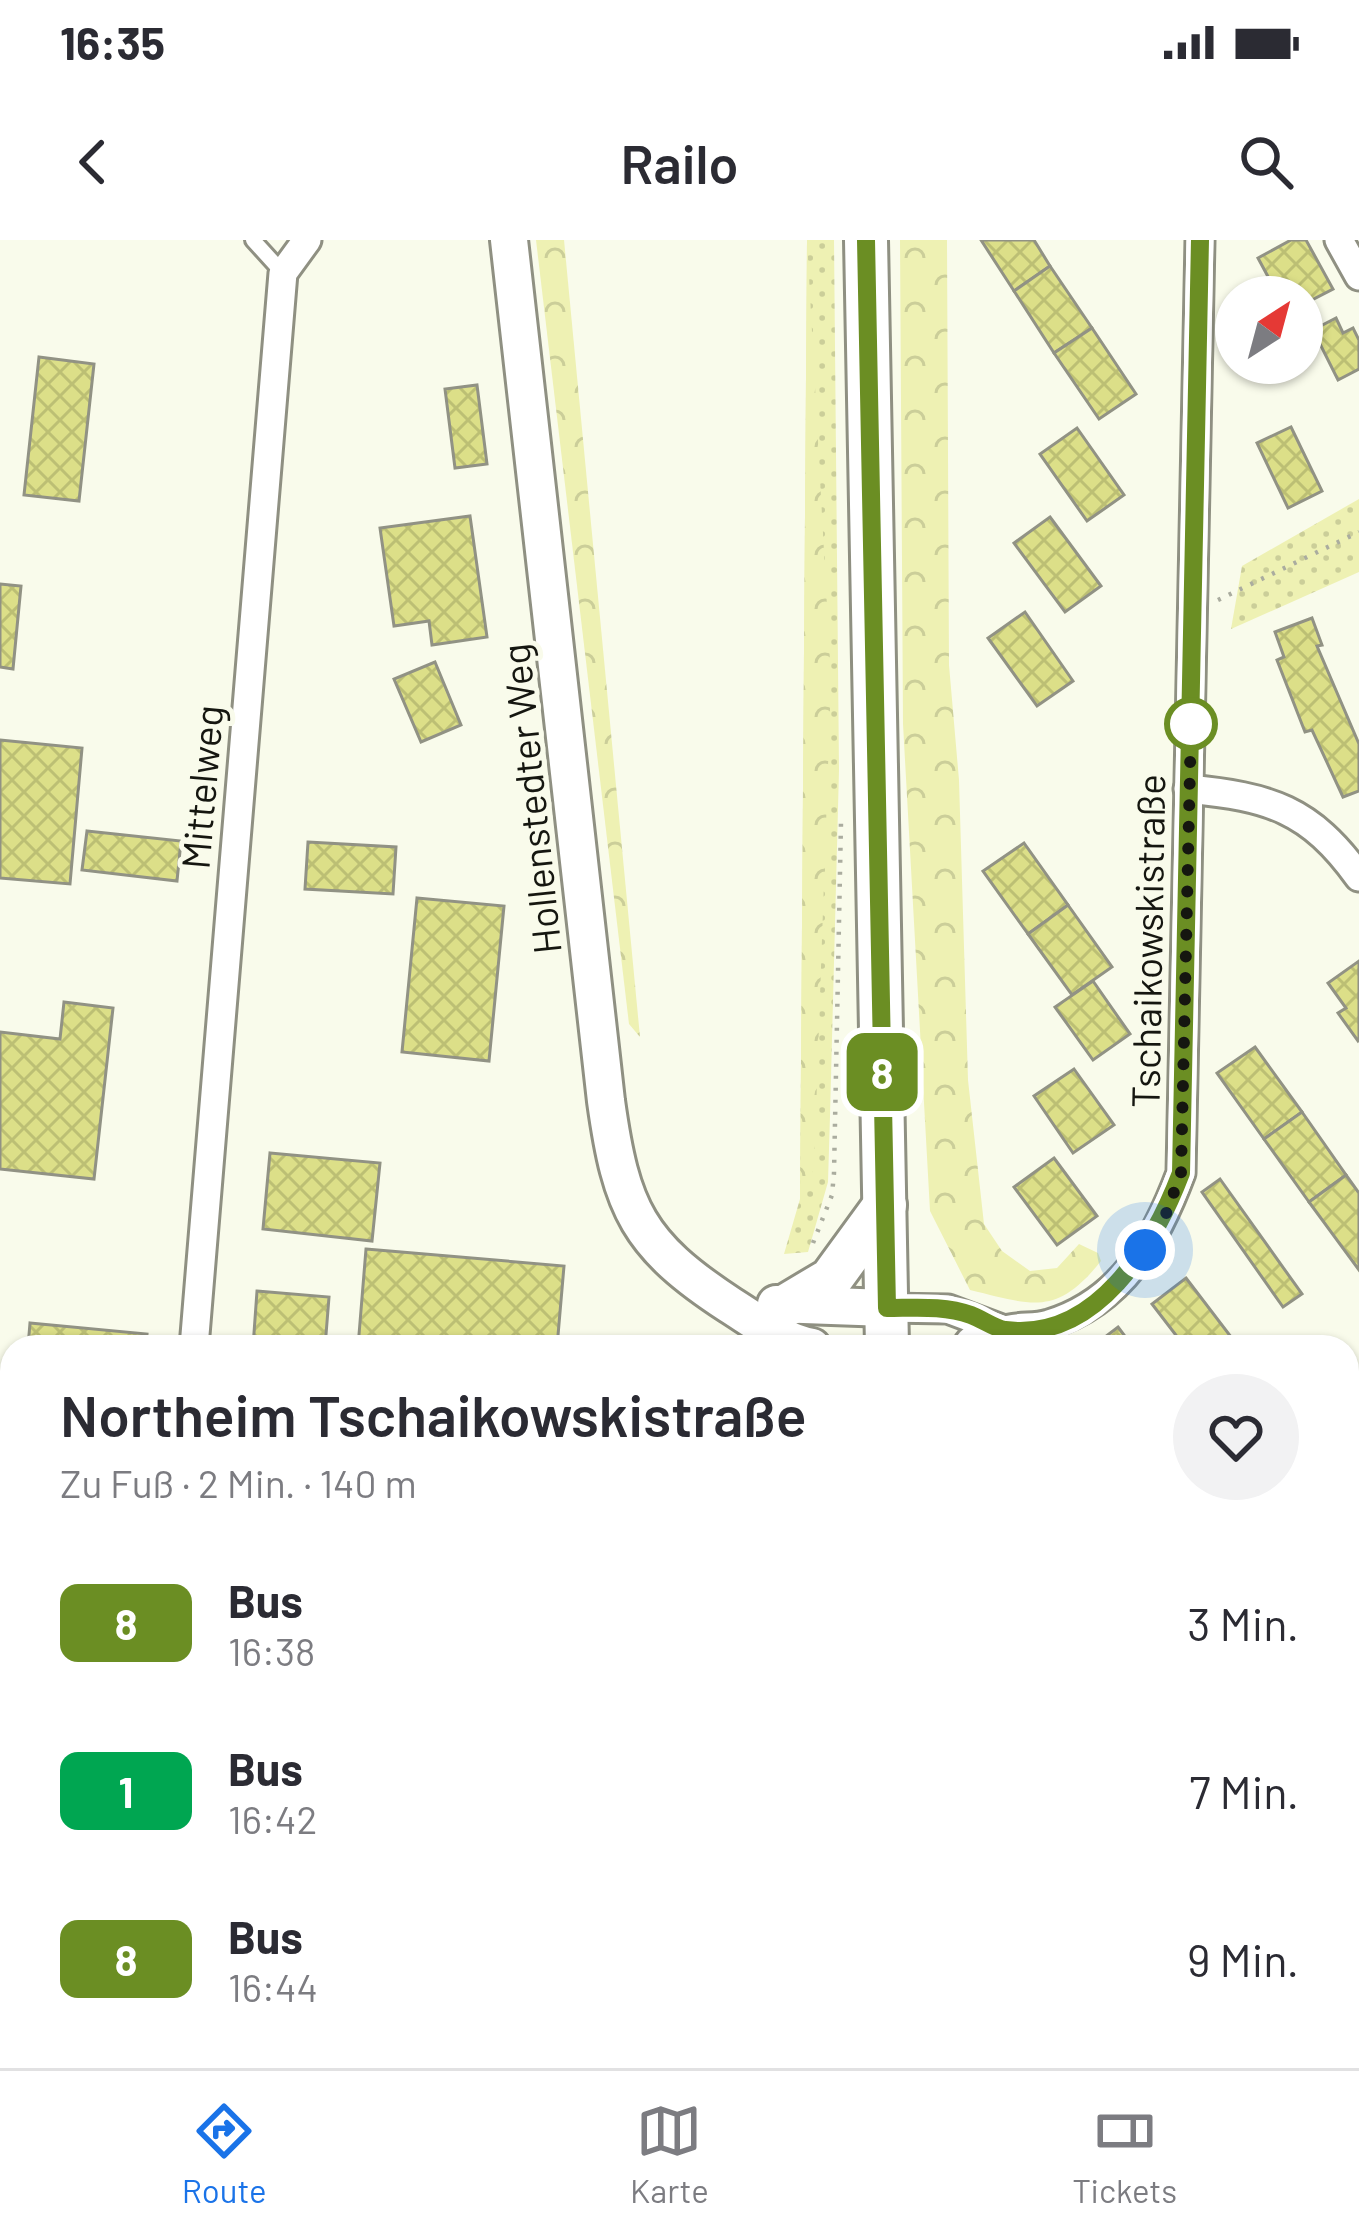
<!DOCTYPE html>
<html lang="de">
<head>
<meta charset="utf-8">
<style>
	:root { --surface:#fff; --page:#f2f2f3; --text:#2b2b33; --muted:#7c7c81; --line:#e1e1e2; --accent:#1a73e8 }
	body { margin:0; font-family:Barlow,sans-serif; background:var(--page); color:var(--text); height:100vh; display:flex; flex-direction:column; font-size:45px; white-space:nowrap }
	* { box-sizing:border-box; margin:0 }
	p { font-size:39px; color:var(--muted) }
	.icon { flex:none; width:66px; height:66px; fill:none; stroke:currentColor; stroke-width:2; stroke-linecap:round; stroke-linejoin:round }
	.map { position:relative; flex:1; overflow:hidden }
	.drawer { position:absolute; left:0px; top:1095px; width:1359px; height:735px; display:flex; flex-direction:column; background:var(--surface); border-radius:36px 36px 0 0; box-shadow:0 3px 9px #0004 }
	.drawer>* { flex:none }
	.badge { padding:0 24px; border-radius:18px; font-size:42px; line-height:78px }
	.needle { width:78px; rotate:36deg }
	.buttons { position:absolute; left:1215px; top:36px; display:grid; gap:24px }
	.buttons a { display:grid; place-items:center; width:108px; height:108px; border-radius:50%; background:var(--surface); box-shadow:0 3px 9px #0004; font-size:60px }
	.you { position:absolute; width:60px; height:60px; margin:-30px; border:9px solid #fff; border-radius:50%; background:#1a73e8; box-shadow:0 0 0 18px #1a73e833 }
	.map>.badge { position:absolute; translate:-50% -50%; box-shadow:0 0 0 6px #fff }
	.round { display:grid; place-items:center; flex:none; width:126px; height:126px; border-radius:63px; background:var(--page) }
	.headline { display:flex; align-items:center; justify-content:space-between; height:204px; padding:0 60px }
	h1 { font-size:57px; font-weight:600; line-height:90px }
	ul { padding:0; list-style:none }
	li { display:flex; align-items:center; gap:36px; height:168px; padding:0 60px }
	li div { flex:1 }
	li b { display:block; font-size:45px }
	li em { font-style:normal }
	li .badge { min-width:132px; font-weight:700; text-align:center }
	.status { display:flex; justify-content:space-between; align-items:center; height:84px; padding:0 60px; background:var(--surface); direction:ltr }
	.status svg { height:33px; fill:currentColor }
	header { display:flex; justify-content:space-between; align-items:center; height:156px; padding:0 60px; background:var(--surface); font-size:54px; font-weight:600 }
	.menu { display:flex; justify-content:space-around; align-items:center; height:168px; border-top:3px solid var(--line); background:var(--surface); font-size:33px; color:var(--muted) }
	.menu a { display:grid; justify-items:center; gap:6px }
	.menu .selected { color:var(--accent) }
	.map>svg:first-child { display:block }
	.grass { fill:url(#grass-dots) }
	.forest { fill:url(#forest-crowns) }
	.building { fill:url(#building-cross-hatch); stroke:#919284; stroke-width:3 }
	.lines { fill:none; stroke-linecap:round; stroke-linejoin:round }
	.service-casing { stroke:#8f9082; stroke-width:20 }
	.minor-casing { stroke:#8f9082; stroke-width:33 }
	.secondary-casing { stroke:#8f9082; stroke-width:42 }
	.primary-casing { stroke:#8f9082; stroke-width:48 }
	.path { stroke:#aaac9f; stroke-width:4.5; stroke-dasharray:3 9; stroke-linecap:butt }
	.service { stroke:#fff; stroke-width:14 }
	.minor { stroke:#fff; stroke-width:27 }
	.secondary { stroke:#fff; stroke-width:36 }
	.primary { stroke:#fff; stroke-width:42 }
	.line-casing { stroke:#fff; stroke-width:27 }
	.line { stroke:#6b8e23; stroke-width:18 }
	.walk { stroke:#151610; stroke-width:12; stroke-dasharray:0 21.6 }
	.stop-dot { fill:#fff; stroke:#6b8e23; stroke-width:6 }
	.labels { text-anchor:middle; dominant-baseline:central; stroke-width:10; stroke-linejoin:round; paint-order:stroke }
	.street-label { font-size:39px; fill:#151610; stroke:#f9fbeb }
</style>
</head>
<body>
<div class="status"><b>16:35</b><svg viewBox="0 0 49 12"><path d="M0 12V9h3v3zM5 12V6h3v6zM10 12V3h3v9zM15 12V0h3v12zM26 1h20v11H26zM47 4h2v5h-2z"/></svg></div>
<header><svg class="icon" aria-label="back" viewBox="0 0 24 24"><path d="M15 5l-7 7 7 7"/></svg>Railo<svg class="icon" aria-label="search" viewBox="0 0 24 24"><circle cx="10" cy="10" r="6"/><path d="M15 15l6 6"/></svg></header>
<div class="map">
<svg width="1359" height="1828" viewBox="0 0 1359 1828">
	<defs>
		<pattern id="grass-dots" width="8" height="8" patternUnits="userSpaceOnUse" patternTransform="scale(3)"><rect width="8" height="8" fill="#eef1b3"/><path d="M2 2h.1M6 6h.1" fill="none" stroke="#cbce99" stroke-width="1.8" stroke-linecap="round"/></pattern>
		<pattern id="forest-crowns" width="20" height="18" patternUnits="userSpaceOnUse" patternTransform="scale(3)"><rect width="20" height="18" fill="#eef1b3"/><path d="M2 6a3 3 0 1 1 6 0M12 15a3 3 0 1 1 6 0" fill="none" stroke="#cbce99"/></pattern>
		<pattern id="building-cross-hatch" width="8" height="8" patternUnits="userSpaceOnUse" patternTransform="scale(3)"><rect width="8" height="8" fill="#dcdf88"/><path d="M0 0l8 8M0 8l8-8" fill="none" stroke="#bcbf74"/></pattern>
	</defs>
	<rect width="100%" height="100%" fill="#f9fbeb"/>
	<g class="grass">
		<path d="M807 0H834L839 530 830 876 828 942 808 1012 784 1014 800 959Z"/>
		<path d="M1359 259V332L1231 389 1242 326Z"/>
	</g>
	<g class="forest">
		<path d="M536 0H564L640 797 629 784Z"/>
		<path d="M807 0 831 440 814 929 800 959Z"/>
		<path d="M900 0H947L949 425 959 540 968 840 984 984 1002 1011 1030 1031 1057 1028 1079 1004 1098 1013 1101 1021C1056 1077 1033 1065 970 1050L930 971 903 484Z"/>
	</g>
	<g class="building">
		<path d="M981 0H1034L1050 26 1014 51Z"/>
		<path d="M1291 0H1306L1333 49 1302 65V57H1279L1258 18Z"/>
		<path d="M1050 26 1092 88 1054 113 1014 51Z"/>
		<path d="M1336 78 1343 93 1353 88 1359 100V129L1338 140 1313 90Z"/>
		<path d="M1092 88 1136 154 1099 179 1054 113Z"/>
		<path d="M39 117 94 124 79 261 24 255Z"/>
		<path d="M477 145 487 224 455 228 445 149Z"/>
		<path d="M1291 187 1322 251 1288 268 1257 203Z"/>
		<path d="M1077 188 1124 255 1087 281 1040 214Z"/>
		<path d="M470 276 487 397 432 405 429 381 394 386 380 288Z"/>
		<path d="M1050 277 1101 346 1065 372 1014 303Z"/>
		<path d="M0 344 21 346 13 429 0 427Z"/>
		<path d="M1025 372 1073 441 1037 466 988 398Z"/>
		<path d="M1312 378 1322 405 1317 406 1359 504V551L1343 557 1312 490 1305 492 1277 420 1284 417 1275 392Z"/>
		<path d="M435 422 461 485 421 502 394 439Z"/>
		<path d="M0 500 82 508 70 644 0 638Z"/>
		<path d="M87 591 181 601 177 641 82 630Z"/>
		<path d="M308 602 396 607 393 654 305 649Z"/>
		<path d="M1024 603 1068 665 1028 694 983 631Z"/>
		<path d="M417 658 504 666 489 821 402 812Z"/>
		<path d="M1068 665 1112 727 1072 755 1028 694Z"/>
		<path d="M1359 721V800L1358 801 1338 773 1346 768 1328 743Z"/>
		<path d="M1093 741 1130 794 1093 820 1055 767Z"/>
		<path d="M64 762 113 768 94 939 0 929V792L60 799Z"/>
		<path d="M1255 807 1302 872 1264 899 1217 833Z"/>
		<path d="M1074 829 1114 885 1073 913 1034 856Z"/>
		<path d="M1302 872 1346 935 1309 962 1264 899Z"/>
		<path d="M270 913 380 923 372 1001 263 989Z"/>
		<path d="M1054 918 1097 976 1057 1005 1014 947Z"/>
		<path d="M1346 935 1359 953V1030L1309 962Z"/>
		<path d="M1220 939 1302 1054 1283 1067 1202 952Z"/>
		<path d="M366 1009 564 1026 557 1107H358Z"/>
		<path d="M1186 1038 1238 1106 1185 1107 1152 1064Z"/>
		<path d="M257 1051 329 1057 325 1107H253Z"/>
		<path d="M30 1083 147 1094 146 1107H28Z"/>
		<path d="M1118 1087 1133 1107H1106L1101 1100Z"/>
		<path d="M0 1184 12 1185V1245L0 1244Z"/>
		<path d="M1347 1223H1358L1356 1265H1347Z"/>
		<path d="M0 1281 12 1282V1371L0 1370Z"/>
		<path d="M0 1512 12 1513 0 1705Z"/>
		<path d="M1347 1690H1355L1358 1742H1347Z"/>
		<path d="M0 1719 12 1720V1818H19V1828H0Z"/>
		<path d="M1347 1775H1359V1827L1324 1828V1818H1347Z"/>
	</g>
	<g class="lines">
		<g class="service-casing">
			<path id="service" d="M253 0 283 33"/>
		</g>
		<g class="minor-casing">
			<g id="minor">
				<path d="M1339 0 1359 36"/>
				<path d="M1188 549C1270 557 1310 569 1359 637"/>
				<path d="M887 1068 948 1069 1004 1090"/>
				<path d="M194 1107 283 33 307 0"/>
				<path d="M968 1107C982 1105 990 1096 1002 1091 1017 1085 1034 1089 1049 1084 1122 1062 1156 1000 1181 933L1200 0"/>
				<path d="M1347 1293 1359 1292"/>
				<path d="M1347 1450 1359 1498"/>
				<path d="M134 1828 135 1818"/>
				<path d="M1122 1828V1818"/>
			</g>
		</g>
		<g class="secondary-casing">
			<g id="secondary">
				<path d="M509 0 606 861C621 969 638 1005 730 1065 757 1082 781 1101 812 1107"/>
				<path d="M776 1064 887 1068"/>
			</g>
		</g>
		<g class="primary-casing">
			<g id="primary">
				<path d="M866 0 887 1107"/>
				<path d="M789 1064 831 1039 885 965"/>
				<path d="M777 1096 790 1107"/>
				<path d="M975 1107 976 1106"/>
				<path d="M885 1818V1828"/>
			</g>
		</g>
		<g class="path">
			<path d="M1218 360 1359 292"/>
			<path d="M813 1003 832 955 834 933 841 582"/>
			<path d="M1347 1198 1359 1196"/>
			<path d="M936 1818V1828"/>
		</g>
		<use href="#service" class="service"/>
		<use href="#minor" class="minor"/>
		<use href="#secondary" class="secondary"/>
		<use href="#primary" class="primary"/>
	</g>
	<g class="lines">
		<g class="line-casing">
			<path id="line" d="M866 0 887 1068C914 1068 944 1065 971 1075 982 1079 994 1088 1005 1090 1097 1102 1154 1004 1181 933L1200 0"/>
		</g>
		<use href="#line" class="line"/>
		<path class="walk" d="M1145 1010 1160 990 1181 933 1191 484"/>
	</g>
	<circle class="stop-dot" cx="1191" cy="484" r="24"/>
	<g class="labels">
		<g class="street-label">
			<text transform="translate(201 547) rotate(-85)">Mittelweg</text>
			<text transform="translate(530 559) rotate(-96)">Hollenstedter Weg</text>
			<text transform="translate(1147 701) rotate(-89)">Tschaikowskistraße</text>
		</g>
	</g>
</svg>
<div class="buttons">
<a><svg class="needle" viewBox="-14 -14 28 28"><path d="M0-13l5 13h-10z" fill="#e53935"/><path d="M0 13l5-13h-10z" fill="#7c7c81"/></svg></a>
</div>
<div class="you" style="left:1145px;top:1010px"></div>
<b class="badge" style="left:882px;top:832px;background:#6b8e23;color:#fff">8</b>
<section class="drawer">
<div class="headline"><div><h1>Northeim Tschaikowskistraße</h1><p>Zu Fuß · 2 Min. · 140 m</p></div><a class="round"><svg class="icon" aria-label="heart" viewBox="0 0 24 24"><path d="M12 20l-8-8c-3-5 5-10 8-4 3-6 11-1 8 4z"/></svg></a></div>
<ul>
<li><span class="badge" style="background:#6b8e23;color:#fff">8</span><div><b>Bus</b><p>16:38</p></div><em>3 Min.</em></li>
<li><span class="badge" style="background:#00a651;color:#fff">1</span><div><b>Bus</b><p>16:42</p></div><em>7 Min.</em></li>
<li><span class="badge" style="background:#6b8e23;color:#fff">8</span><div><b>Bus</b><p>16:44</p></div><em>9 Min.</em></li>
</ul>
</section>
</div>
<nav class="menu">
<a class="selected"><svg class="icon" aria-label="directions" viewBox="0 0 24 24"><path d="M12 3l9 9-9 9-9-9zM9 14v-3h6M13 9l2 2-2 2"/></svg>Route</a>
<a><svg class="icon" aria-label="map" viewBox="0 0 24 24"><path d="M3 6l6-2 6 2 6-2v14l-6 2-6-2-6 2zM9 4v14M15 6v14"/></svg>Karte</a>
<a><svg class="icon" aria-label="tickets" viewBox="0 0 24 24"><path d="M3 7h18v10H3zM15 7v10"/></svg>Tickets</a>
</nav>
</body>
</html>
